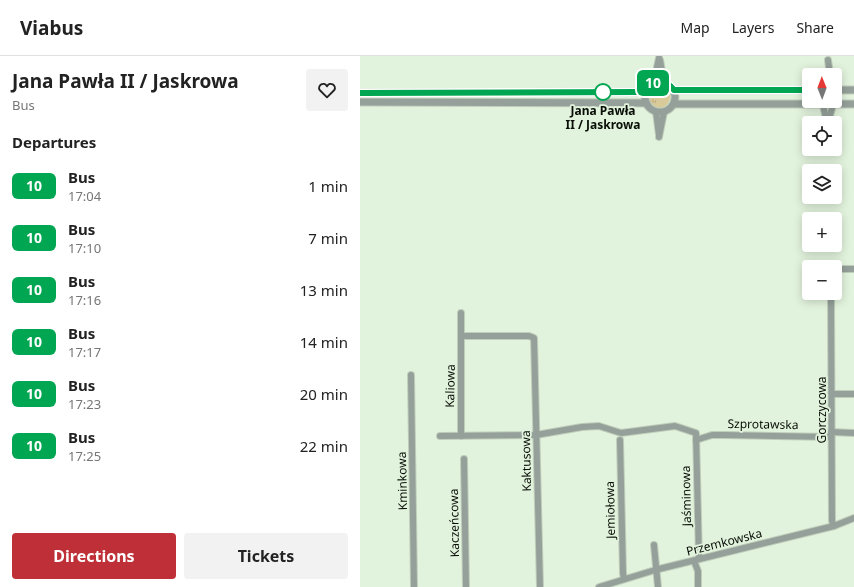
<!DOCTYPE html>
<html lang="en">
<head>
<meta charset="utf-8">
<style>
	:root { --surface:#fff; --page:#f2f2f2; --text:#222; --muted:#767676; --line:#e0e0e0; --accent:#bf2f37 }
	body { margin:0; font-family:"Noto Sans",sans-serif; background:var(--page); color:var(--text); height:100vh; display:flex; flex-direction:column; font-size:15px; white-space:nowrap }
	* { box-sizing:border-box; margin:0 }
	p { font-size:13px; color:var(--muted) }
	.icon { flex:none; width:22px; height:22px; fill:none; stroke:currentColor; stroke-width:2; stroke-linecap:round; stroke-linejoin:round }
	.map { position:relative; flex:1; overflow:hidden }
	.sheet { display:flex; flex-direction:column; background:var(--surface); width:360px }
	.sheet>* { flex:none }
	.badge { padding:0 8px; border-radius:6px; font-size:14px; line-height:26px }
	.needle { width:26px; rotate:359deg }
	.buttons { position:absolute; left:442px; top:12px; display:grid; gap:8px }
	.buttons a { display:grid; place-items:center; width:40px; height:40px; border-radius:4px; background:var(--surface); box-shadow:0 2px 10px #0003; font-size:20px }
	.map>.badge { position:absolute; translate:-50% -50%; box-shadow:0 0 0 2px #fff }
	h2 { padding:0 12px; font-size:15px; line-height:36px }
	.round { display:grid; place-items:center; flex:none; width:42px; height:42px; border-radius:4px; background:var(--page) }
	.overview { display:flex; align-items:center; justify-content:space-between; height:68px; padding:0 12px }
	h1 { font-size:19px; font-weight:700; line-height:30px }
	.cta { display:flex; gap:8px; margin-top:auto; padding:8px 12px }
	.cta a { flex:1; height:46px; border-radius:4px; background:var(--accent); color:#fff; font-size:16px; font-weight:700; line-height:46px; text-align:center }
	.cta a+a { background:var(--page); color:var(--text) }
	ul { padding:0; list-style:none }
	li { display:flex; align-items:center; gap:12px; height:52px; padding:0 12px }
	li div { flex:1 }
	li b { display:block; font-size:15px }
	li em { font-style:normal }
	li .badge { min-width:44px; font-weight:700; text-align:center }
	header { display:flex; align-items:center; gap:24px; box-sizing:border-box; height:56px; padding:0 20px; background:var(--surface); border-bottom:1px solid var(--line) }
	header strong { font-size:19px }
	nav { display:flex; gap:22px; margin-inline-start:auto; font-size:14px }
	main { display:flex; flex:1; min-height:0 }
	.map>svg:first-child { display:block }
	.grass { fill:url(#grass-tufts) }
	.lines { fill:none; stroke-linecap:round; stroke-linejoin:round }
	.minor-casing { stroke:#bfcebb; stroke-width:8 }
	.tertiary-casing { stroke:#bfcebb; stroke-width:9 }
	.minor { stroke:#95a09a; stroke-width:6 }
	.tertiary { stroke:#95a09a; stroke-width:7 }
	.line-casing { stroke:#fff; stroke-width:9 }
	.line { stroke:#00a651; stroke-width:6 }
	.stop-dot { fill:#fff; stroke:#00a651; stroke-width:2 }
	.labels { text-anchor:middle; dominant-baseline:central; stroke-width:3.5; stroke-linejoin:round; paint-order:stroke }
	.stop-label { font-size:12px; font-weight:bold; fill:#090e07; stroke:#e2f3dd }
	.street-label { font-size:12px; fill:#090e07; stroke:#e2f3dd }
</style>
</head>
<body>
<header>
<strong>Viabus</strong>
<nav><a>Map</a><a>Layers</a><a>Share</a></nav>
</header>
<main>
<section class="sheet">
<div class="overview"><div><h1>Jana Pawła II / Jaskrowa</h1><p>Bus</p></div><a class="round"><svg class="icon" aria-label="heart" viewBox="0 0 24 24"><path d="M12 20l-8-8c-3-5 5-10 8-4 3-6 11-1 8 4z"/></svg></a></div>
<h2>Departures</h2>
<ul>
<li><span class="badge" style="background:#00a651;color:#fff">10</span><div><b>Bus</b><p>17:04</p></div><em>1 min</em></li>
<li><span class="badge" style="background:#00a651;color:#fff">10</span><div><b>Bus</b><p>17:10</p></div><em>7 min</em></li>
<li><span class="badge" style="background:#00a651;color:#fff">10</span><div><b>Bus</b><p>17:16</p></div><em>13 min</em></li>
<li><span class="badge" style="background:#00a651;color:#fff">10</span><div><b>Bus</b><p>17:17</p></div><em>14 min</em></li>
<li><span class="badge" style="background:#00a651;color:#fff">10</span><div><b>Bus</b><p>17:23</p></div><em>20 min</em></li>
<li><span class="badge" style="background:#00a651;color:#fff">10</span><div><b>Bus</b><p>17:25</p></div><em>22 min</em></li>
</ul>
<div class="cta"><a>Directions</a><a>Tickets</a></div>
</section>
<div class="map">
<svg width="494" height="531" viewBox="0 0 494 531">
	<defs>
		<pattern id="grass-tufts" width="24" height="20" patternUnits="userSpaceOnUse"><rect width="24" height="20" fill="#d9ca9a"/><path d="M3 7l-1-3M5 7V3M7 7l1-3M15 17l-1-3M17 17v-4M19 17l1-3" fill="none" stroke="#b9ac83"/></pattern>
	</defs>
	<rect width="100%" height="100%" fill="#e2f3dd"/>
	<circle class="grass" cx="299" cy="41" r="11"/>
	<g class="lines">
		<g class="minor-casing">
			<g id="minor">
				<path d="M300 4 304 26"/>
				<path d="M468 4 470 19"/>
				<path d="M296 26V16L299 2"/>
				<path d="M462 45 467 67"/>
				<path d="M296 56 299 79"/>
				<path d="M468 67 474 45"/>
				<path d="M299 81 304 56"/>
				<path d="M475 215 480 213H494"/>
				<path d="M471 237 472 465 474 470"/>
				<path d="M101 280H169L174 282 180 531"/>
				<path d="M51 319 54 531"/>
				<path d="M472 338H494"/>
				<path d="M471 376 494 377"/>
				<path d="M80 380 176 379 222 371 239 370 261 377 315 370 336 377 339 503"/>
				<path d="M101 380V257"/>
				<path d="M260 384 263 517 264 523"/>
				<path d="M336 384 352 379H364L471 381"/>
				<path d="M104 403 106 531"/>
				<path d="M294 489 298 531"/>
				<path d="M334 505 338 515V531"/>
				<path d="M239 531 295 514 474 470 494 462"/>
			</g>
		</g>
		<g class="tertiary-casing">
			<g id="tertiary">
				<circle cx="300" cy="41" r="15"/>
				<path d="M314 34H449"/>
				<path d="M475 34H494"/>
				<path d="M0 37 285 36"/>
				<path d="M0 46 285 47"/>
				<path d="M314 48H494"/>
			</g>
		</g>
		<use href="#minor" class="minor"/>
		<use href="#tertiary" class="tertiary"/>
	</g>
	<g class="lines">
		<g class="line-casing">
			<path id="line" d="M0 37 277 36H285C292 23 306 23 314 34H449"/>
		</g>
		<use href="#line" class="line"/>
	</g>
	<circle class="stop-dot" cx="243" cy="36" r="8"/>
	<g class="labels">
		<g class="stop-label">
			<text x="243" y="54">Jana Pawła<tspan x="243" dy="14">II / Jaskrowa</tspan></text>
		</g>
		<g class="street-label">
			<text transform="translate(90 330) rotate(-89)">Kaliowa</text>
			<text transform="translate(461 354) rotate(-90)">Gorczycowa</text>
			<text transform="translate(403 368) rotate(1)">Szprotawska</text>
			<text transform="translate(166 405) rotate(-91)">Kaktusowa</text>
			<text transform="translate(42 425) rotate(-91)">Kminkowa</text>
			<text transform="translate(326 440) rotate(-91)">Jaśminowa</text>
			<text transform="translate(250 454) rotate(-91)">Jemiołowa</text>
			<text transform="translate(94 467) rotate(-91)">Kaczeńcowa</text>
			<text transform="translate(364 486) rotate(-14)">Przemkowska</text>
		</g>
	</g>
</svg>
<div class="buttons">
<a><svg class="needle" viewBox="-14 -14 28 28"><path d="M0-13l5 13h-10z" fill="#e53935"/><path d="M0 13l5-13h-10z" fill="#767676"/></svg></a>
<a><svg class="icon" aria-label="locate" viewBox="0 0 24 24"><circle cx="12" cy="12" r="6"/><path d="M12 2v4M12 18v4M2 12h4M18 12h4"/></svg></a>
<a><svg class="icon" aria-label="layers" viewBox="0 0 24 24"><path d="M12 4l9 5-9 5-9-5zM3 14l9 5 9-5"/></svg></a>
<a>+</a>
<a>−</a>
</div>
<b class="badge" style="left:293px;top:27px;background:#00a651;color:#fff">10</b>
</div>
</main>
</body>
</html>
